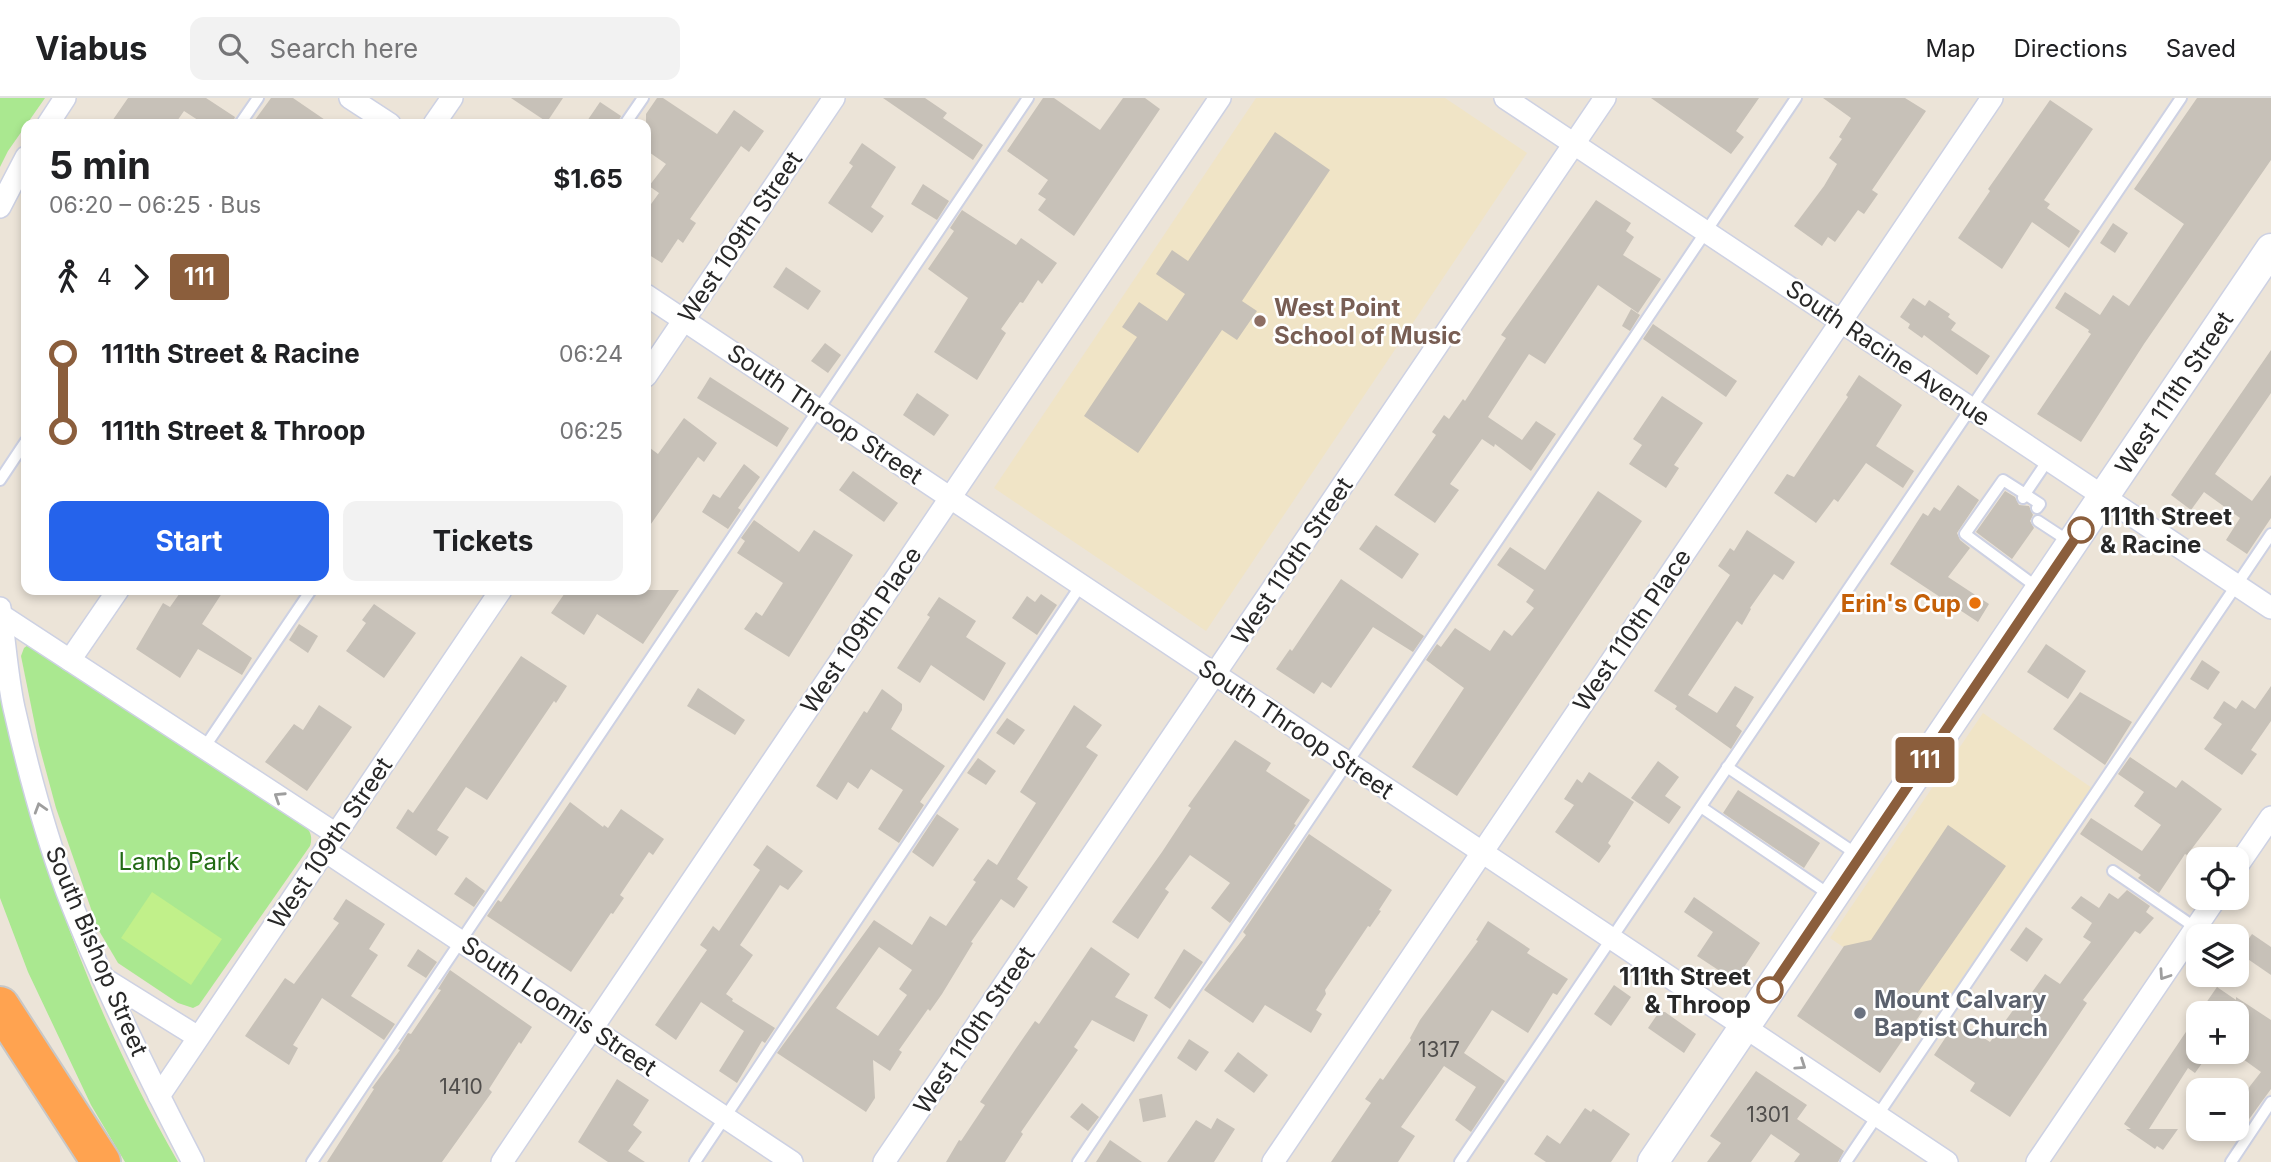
<!DOCTYPE html>
<html lang="en">
<head>
<meta charset="utf-8">
<style>
	:root { --surface:#fff; --page:#f2f2f2; --text:#202124; --muted:#757577; --line:#e0e0e0; --accent:#2563eb }
	body { margin:0; font-family:Inter,sans-serif; background:var(--page); color:var(--text); height:100vh; display:flex; flex-direction:column; font-size:26px; white-space:nowrap }
	* { box-sizing:border-box; margin:0 }
	p { font-size:23px; color:var(--muted) }
	.icon { flex:none; width:38px; height:38px; fill:none; stroke:currentColor; stroke-width:2; stroke-linecap:round; stroke-linejoin:round }
	.map { position:relative; flex:1; overflow:hidden }
	.side { position:absolute; left:21px; top:21px; width:630px; height:476px; display:flex; flex-direction:column; background:var(--surface); border-radius:14px; box-shadow:0 4px 10px #0003 }
	.side>* { flex:none }
	.badge { padding:0 14px; border-radius:5px; font-size:24px; line-height:46px }
	.tools { position:absolute; left:2186px; top:749px; display:grid; gap:14px }
	.tools a { display:grid; place-items:center; width:63px; height:63px; border-radius:14px; background:var(--surface); box-shadow:0 4px 10px #0003; font-size:35px }
	.map>.badge { position:absolute; translate:-50% -50%; box-shadow:0 0 0 4px #fff }
	.legs { display:flex; align-items:center; gap:10px; height:77px; padding:0 28px; font-size:23px }
	.legs p { margin-inline-start:auto }
	.overview { display:flex; align-items:center; justify-content:space-between; height:119px; padding:0 28px }
	h1 { font-size:38px; font-weight:700; line-height:52px }
	.button { display:flex; gap:14px; margin-top:auto; padding:14px 28px }
	.button a { flex:1; height:80px; border-radius:14px; background:var(--accent); color:#fff; font-size:28px; font-weight:700; line-height:80px; text-align:center }
	.button a+a { background:var(--page); color:var(--text) }
	ul { padding:0 28px; list-style:none }
	li { display:flex; align-items:center; gap:24px; height:77px; font-size:26px }
	li i { display:grid; place-items:center; width:10px; height:100%; margin:0 9px; background:currentColor }
	li i::after { content:''; width:18px; height:18px; margin:-9px; border:5px solid; border-radius:50%; background:var(--surface) }
	li p { margin-inline-start:auto }
	li:first-child i { background:linear-gradient(#0000 50%,currentColor 0) }
	li:last-child i { background:linear-gradient(currentColor 50%,#0000 0) }
	header { display:flex; align-items:center; gap:42px; box-sizing:border-box; height:98px; padding:0 35px; background:var(--surface); border-bottom:2px solid var(--line) }
	header strong { font-size:33px }
	nav { display:flex; gap:38px; margin-inline-start:auto; font-size:24px }
	.search { width:490px; height:63px; background:var(--page); display:flex; align-items:center; gap:18px; box-sizing:border-box; padding:0 24px; border-radius:14px; color:var(--muted); font-size:26px }
	.map>svg:first-child { display:block }
	.education { fill:#f0e4c6 }
	.green { fill:#aae890 }
	.pitch { fill:#c1f08a }
	.building { fill:#c7c1b8; fill-rule:evenodd }
	.lines { fill:none; stroke-linecap:round; stroke-linejoin:round }
	.lane-casing { stroke:#cdd1e3; stroke-width:14 }
	.street-casing { stroke:#cdd1e3; stroke-width:24 }
	.secondary-casing { stroke:#cdd1e3; stroke-width:33 }
	.highway-casing { stroke:#c7c7c7; stroke-width:42 }
	.lane { stroke:#fff; stroke-width:10 }
	.street { stroke:#fff; stroke-width:21 }
	.secondary { stroke:#fff; stroke-width:30 }
	.highway { stroke:#ffa350; stroke-width:38 }
	.oneway { stroke:#9e9e9e }
	.line-1-casing { stroke:#fff; stroke-width:16 }
	.line-1 { stroke:#8b5e3c; stroke-width:10 }
	.education-dot { fill:#8d6e63; stroke:#fff; stroke-width:2.5 }
	.stop-1-dot { fill:#fff; stroke:#8b5e3c; stroke-width:3.5 }
	.food-dot { fill:#e8710a; stroke:#fff; stroke-width:2.5 }
	.worship-dot { fill:#6b7280; stroke:#fff; stroke-width:2.5 }
	.labels { text-anchor:middle; dominant-baseline:central; stroke-width:5; stroke-linejoin:round; paint-order:stroke }
	.number-label { font-size:21px; fill:#504e4c }
	.street-label { font-size:24px; fill:#282828; stroke:#fff }
	.education-label { font-size:24px; font-weight:bold; fill:#785e54; stroke:#fff; text-anchor:start }
	.stop-label { font-size:24px; font-weight:bold; fill:#282828; stroke:#fff; text-anchor:start }
	.food-label { font-size:24px; font-weight:bold; fill:#c56008; stroke:#fff; text-anchor:end }
	.park-label { font-size:24px; fill:#226a14; stroke:#fff }
	.worship-label { font-size:24px; font-weight:bold; fill:#5b616d; stroke:#fff; text-anchor:start }
</style>
</head>
<body>
<header>
<strong>Viabus</strong>
<div class="search"><svg class="icon" aria-label="search" viewBox="0 0 24 24"><circle cx="10" cy="10" r="6"/><path d="M15 15l6 6"/></svg>Search here</div>
<nav><a>Map</a><a>Directions</a><a>Saved</a></nav>
</header>
<div class="map">
<svg width="2271" height="1064" viewBox="0 0 2271 1064">
	<rect width="100%" height="100%" fill="#ece4d8"/>
	<g class="education">
		<path d="M1256 0H1445L1527 55 1206 533 994 390Z"/>
		<path d="M1983 615 2095 692 1943 917 1830 840Z"/>
	</g>
	<g class="green">
		<path d="M0 0H45L8 53 0 69Z"/>
		<path d="M28 547 304 726C310 733 313 738 310 748L199 907 193 910 178 905 118 865 98 831 56 710 39 647 21 558 24 550Z"/>
		<path d="M0 590C35 757 93 916 178 1064H125L91 1007 28 874 0 800Z"/>
	</g>
	<path class="pitch" d="M152 794 222 841 191 887 121 840Z"/>
	<g class="building">
		<path d="M128 0H206L235 19 232 26H204L184 13 175 26H110Z"/>
		<path d="M271 0H293L331 26H252Z"/>
		<path d="M511 0H563L547 24Z"/>
		<path d="M657 0H663L717 36 734 12 764 33 749 54 741 48 690 121 696 125 683 145 678 141 662 165 646 155V113L659 95 649 88 666 66 646 52V16Z"/>
		<path d="M883 0H925L947 15 943 20 983 47 973 62Z"/>
		<path d="M1043 0H1054L1100 32 1123 0H1145L1160 11 1074 138 1038 112 1046 101 1038 96 1048 82 1007 53Z"/>
		<path d="M1651 0H1759L1736 33 1744 39 1731 56Z"/>
		<path d="M1823 0H1905L1926 13 1872 92 1878 96 1864 116 1858 112 1835 144 1828 139 1822 148 1794 128 1824 88 1837 66 1829 60 1842 41 1839 39 1851 20Z"/>
		<path d="M2197 0H2271V62L2144 246 2081 344 2037 316 2091 236 2088 234 2089 232 2055 210 2065 194 2100 217 2113 197 2129 208 2184 126 2134 91Z"/>
		<path d="M2050 2 2093 31 2044 102 2050 106 2047 110 2080 133 2069 150 2032 124 2002 171 1958 140 1990 93 1988 91 2000 74Z"/>
		<path d="M600 4 621 18 617 26H585Z"/>
		<path d="M1275 34 1330 72 1242 203 1257 213 1237 242 1222 232 1138 355 1084 318 1137 239 1122 229 1139 204 1167 223 1185 196 1156 176 1172 152 1188 163Z"/>
		<path d="M862 45 896 69 871 109 884 118 872 135 828 105 853 68 849 65Z"/>
		<path d="M923 86 949 103 937 122 911 106Z"/>
		<path d="M1596 102 1631 125 1626 133 1634 139 1623 157 1661 181 1638 215 1598 187 1545 266 1529 256 1488 319 1522 342 1536 323 1556 336 1531 373 1495 346 1494 349 1482 341 1450 386 1459 392 1435 425 1394 397 1436 337 1432 334 1444 317 1449 321 1463 301 1465 303 1506 240 1501 237Z"/>
		<path d="M962 112 1016 147 1021 140 1057 165 1042 186 1038 182 1023 205 1020 204 1001 231 1006 235 977 282 934 254 968 200 928 171 954 133 950 130Z"/>
		<path d="M2113 125 2128 135 2115 155 2100 145Z"/>
		<path d="M786 169 821 193 808 212 773 189Z"/>
		<path d="M1913 200 1925 208 1929 202 1950 216 1948 219 1956 225 1951 232 1990 258 1977 277 1924 237 1922 240 1908 230 1910 226 1900 219Z"/>
		<path d="M1631 211 1640 217 1630 233 1622 228Z"/>
		<path d="M1653 226 1737 283 1726 299 1643 241Z"/>
		<path d="M825 245 841 257 828 275 811 263Z"/>
		<path d="M2271 252V295L2215 376 2252 403 2271 377V420L2247 456 2226 442 2240 420 2204 394 2191 412 2171 397Z"/>
		<path d="M1859 277 1902 307 1876 348 1914 373 1903 390 1866 365 1838 404 1834 401 1816 425 1774 395 1787 376 1794 379 1848 299 1846 297Z"/>
		<path d="M710 279 789 330 777 349 697 300Z"/>
		<path d="M917 295 949 317 934 338 903 317Z"/>
		<path d="M1662 298 1703 325 1674 367 1679 370 1666 390 1629 366 1642 347 1633 341Z"/>
		<path d="M684 320 717 345 704 364 698 359 646 433V347L658 356Z"/>
		<path d="M744 366 760 379 738 410 741 412 728 431 702 414 713 396 720 400Z"/>
		<path d="M853 373 898 405 884 424 839 392Z"/>
		<path d="M1958 387 1979 402 1957 435 1960 442 1970 450 1948 479 1989 506 1978 524 1890 466 1923 415 1928 418 1934 409 1940 413Z"/>
		<path d="M1598 393 1642 423 1457 698 1412 669 1464 590 1426 562 1437 546 1441 549 1455 530 1490 553 1504 532 1512 538 1534 510 1526 504 1534 492 1497 467 1510 449 1545 472Z"/>
		<path d="M2005 393 2015 399 2019 407 2029 408 2033 417 2030 423 2034 430 2012 461 1976 434Z"/>
		<path d="M754 422 799 454 814 432 853 457 789 559 744 531 756 514 762 518 783 485 737 455 745 443 741 440Z"/>
		<path d="M1376 427 1419 456 1402 481 1359 451Z"/>
		<path d="M1747 432 1795 464 1783 482 1774 476 1750 510 1751 511 1742 527 1737 523 1688 597 1717 615 1735 588 1754 599 1736 628 1742 633 1731 651 1675 611 1677 608 1654 593 1730 477 1718 468 1730 450 1734 453Z"/>
		<path d="M1341 481 1424 538 1413 554 1373 529 1331 590 1322 584 1314 596 1276 571 1290 551 1292 553Z"/>
		<path d="M182 492H224L202 526 252 560 242 577 198 551 180 580 136 551 163 505 170 509Z"/>
		<path d="M567 492H679L643 546 597 516 584 537 551 515Z"/>
		<path d="M1041 496 1057 507 1037 537 1012 520 1027 498 1035 504Z"/>
		<path d="M939 499 976 523 966 539 1006 565 984 603 931 567 920 585 897 570 930 519 927 517Z"/>
		<path d="M374 506 416 535 384 580 346 553 366 525 362 522Z"/>
		<path d="M299 526 318 538 308 555 289 542Z"/>
		<path d="M2046 546 2086 573 2068 601 2027 574Z"/>
		<path d="M521 558 567 588 556 605 554 603 487 702 466 689 437 732 449 739 436 758 396 730 408 711 413 715Z"/>
		<path d="M2202 562 2220 574 2208 592 2190 581Z"/>
		<path d="M2271 588V623L2251 652 2257 656 2242 677 2204 651 2222 626 2213 620 2224 603 2236 611 2242 602 2255 611Z"/>
		<path d="M698 590 745 622 735 637 687 608Z"/>
		<path d="M882 591 902 606V612L891 631 945 668 920 704 924 707 899 745 878 731 903 692 871 671 858 691 848 684 837 702 816 688 864 613 867 615Z"/>
		<path d="M2080 594 2132 624 2105 667 2053 631Z"/>
		<path d="M319 607 352 629 307 693 265 664 294 626 303 632Z"/>
		<path d="M1074 607 1102 627 1086 649 1098 657 1017 781 1028 789 1014 810 1001 801 971 844 973 845 942 896 930 913 928 911 899 952 902 954 890 973 873 962 875 1000 866 1014 777 955 874 822 912 847 930 818 946 828 976 784 973 782 988 761 997 767 1036 705 1020 694ZM879 849 912 872 899 891 907 897 878 938 836 910Z"/>
		<path d="M1007 620 1025 632 1014 647 996 635Z"/>
		<path d="M1235 642 1271 665 1266 673 1310 702 1294 726 1296 727 1230 825 1211 810 1230 785 1190 757 1165 791 1169 794 1138 841 1112 824 1162 754 1191 710 1188 708Z"/>
		<path d="M2130 659 2176 690 2182 682 2222 711 2187 757 2185 756 2159 795 2138 780 2141 777 2080 736 2091 720 2142 753 2161 727 2134 708 2144 694 2118 676Z"/>
		<path d="M978 660 996 673 986 687 967 675Z"/>
		<path d="M1658 663 1679 679 1665 698 1681 709 1669 726 1631 700Z"/>
		<path d="M1589 674 1634 704 1608 745 1611 748 1599 765 1555 734 1574 707 1564 701 1577 681 1582 685Z"/>
		<path d="M1738 692 1820 745 1804 770 1723 715Z"/>
		<path d="M570 704 603 729 604 727 608 730 621 711 664 741 653 757 649 754 620 797 624 800 613 816 611 815 571 874 487 818 498 802 501 804Z"/>
		<path d="M937 716 959 731 933 769 912 754Z"/>
		<path d="M1948 727 2006 768 1912 903 1924 911 1880 975 1797 918 1844 848 1871 842Z"/>
		<path d="M1309 736 1392 792 1379 812 1381 813 1370 829 1368 828 1325 892 1326 896 1316 912 1322 916 1311 935 1265 907 1253 925 1204 892 1246 837 1243 834Z"/>
		<path d="M767 747 803 773 788 792 780 787 740 847 753 857 726 896 733 901 732 903 775 930 765 945 762 943 737 985 719 973 744 933 741 931 701 904 676 942 655 927 707 852 700 847 713 828 719 833 760 772 753 767Z"/>
		<path d="M466 779 485 793 474 809 454 796Z"/>
		<path d="M2127 792 2150 808 2146 814 2154 820 2140 836 2135 833 2083 902 2087 905 2010 1019 1970 993 1975 985 1934 957 1957 922 1990 944 2019 904 2023 907 2045 876 2060 886 2091 844 2083 839 2092 825 2071 810 2081 798 2099 810 2109 795 2118 801Z"/>
		<path d="M1694 799 1760 845 1735 883 1697 858 1713 834 1684 814Z"/>
		<path d="M346 801 385 826 369 851 378 857 351 898 395 926 384 942 322 900 293 947 298 950 289 967 245 938 285 880 294 886 339 825 333 821Z"/>
		<path d="M1488 823 1530 851 1527 855 1568 881 1557 897 1553 895 1528 935 1492 912 1464 955 1505 983 1471 1034 1455 1022 1476 989 1444 968 1401 1029 1415 1038 1398 1064H1331L1371 1005 1365 1001 1380 980 1383 982 1411 942 1410 940 1420 922 1478 843 1476 842Z"/>
		<path d="M2026 829 2043 841 2027 864 2010 852Z"/>
		<path d="M2252 836 2271 849V877L2239 855Z"/>
		<path d="M1091 849 1130 876 1115 899 1148 917 1134 944 1092 922 1074 949 1078 952 1021 1034 1023 1036 1005 1064H946L959 1042 961 1043 985 1007 980 1004 1017 949 1035 923 1039 926Z"/>
		<path d="M418 851 437 864 426 880 407 868Z"/>
		<path d="M1184 851 1203 864 1170 911 1154 900Z"/>
		<path d="M450 872 532 929 521 946 519 944 489 991 492 994 442 1064H327L374 991 372 990 400 952 398 951 408 935 411 936 441 892 438 891Z"/>
		<path d="M1614 887 1631 899 1611 928 1594 916Z"/>
		<path d="M2217 889 2236 902V899L2271 922V991L2236 1039V1006L2261 974 2236 956V915H2199Z"/>
		<path d="M1659 914H1665L1696 936 1684 955 1648 930Z"/>
		<path d="M2198 916V954H2210L2195 975 2188 970 2149 1031H2178L2163 1052 2157 1048 2155 1051 2126 1031H2131L2124 1026Z"/>
		<path d="M1189 941 1209 954 1196 973 1177 960Z"/>
		<path d="M1238 954 1268 977 1254 995 1224 973Z"/>
		<path d="M1756 973 1807 1007 1797 1021 1844 1053 1838 1064H1794L1800 1056 1771 1036 1751 1064H1707L1721 1045 1710 1038Z"/>
		<path d="M617 981 649 1002 633 1027 642 1034 628 1053 645 1064H608L578 1044Z"/>
		<path d="M1162 996 1166 1019 1143 1024 1139 1001Z"/>
		<path d="M1082 1005 1099 1019 1088 1033 1070 1019Z"/>
		<path d="M1585 1010 1591 1014 1593 1011 1630 1036 1611 1064H1546L1534 1056 1547 1037 1560 1046Z"/>
		<path d="M1217 1020 1235 1031 1214 1064H1167L1196 1022 1211 1031Z"/>
		<path d="M1110 1042 1142 1064H1096Z"/>
	</g>
	<g class="lines">
		<g class="lane-casing">
			<g id="lane">
				<path d="M240 26 258 0"/>
				<path d="M625 26 643 0"/>
				<path d="M0 382 26 343"/>
				<path d="M2023 400 2025 396 2040 406 2037 410"/>
				<path d="M2038 423 2070 444"/>
				<path d="M2038 490 1965 436 2003 382 2025 396 2048 362"/>
				<path d="M204 650 311 492"/>
				<path d="M1727 669 1858 757"/>
				<path d="M1701 709 1830 797"/>
				<path d="M2113 773 2196 830"/>
				<path d="M312 1064 1028 0"/>
				<path d="M695 1064 1081 487"/>
				<path d="M1078 1064 1796 0"/>
				<path d="M1460 1064 2181 0"/>
				<path d="M1846 1064 2271 436"/>
				<path d="M2231 1064 2271 1004"/>
			</g>
		</g>
		<g class="street-casing">
			<g id="street">
				<path d="M350 0 390 26"/>
				<path d="M1505 0 2271 510"/>
				<path d="M48 26 65 0"/>
				<path d="M434 26 452 0"/>
				<path d="M0 109 26 59"/>
				<path d="M646 197 1947 1064"/>
				<path d="M646 278 834 0"/>
				<path d="M0 510C5 543 7 578 14 610 28 672 45 735 67 794 103 887 147 976 193 1064"/>
				<path d="M1 517 336 736"/>
				<path d="M70 562 118 492"/>
				<path d="M325 753 792 1064"/>
				<path d="M2236 770 2271 719"/>
				<path d="M103 880 198 939"/>
				<path d="M159 998 501 492"/>
				<path d="M502 1064 1220 0"/>
				<path d="M884 1064 1605 0"/>
				<path d="M1273 1064 1992 0"/>
				<path d="M2037 1064 2216 800"/>
			</g>
		</g>
		<g class="secondary-casing">
			<path id="secondary" d="M1653 1064 2271 151"/>
		</g>
		<g class="highway-casing">
			<path id="highway" d="M0 908 101 1064"/>
		</g>
		<use href="#lane" class="lane"/>
		<use href="#street" class="street"/>
		<use href="#secondary" class="secondary"/>
		<use href="#highway" class="highway"/>
	</g>
	<defs><path id="oneway-chevron" d="M-2-3.5L2.5 0L-2 3.5" fill="none" stroke-width="1.6" stroke-linecap="round" stroke-linejoin="round" transform="scale(1.75)"/></defs>
	<g class="oneway">
		<use href="#oneway-chevron" transform="translate(279 699) rotate(-147)"/>
		<use href="#oneway-chevron" transform="translate(40 710) rotate(-107)"/>
		<use href="#oneway-chevron" transform="translate(2164 877) rotate(124)"/>
		<use href="#oneway-chevron" transform="translate(1801 967) rotate(34)"/>
	</g>
	<g class="lines">
		<g class="line-1-casing">
			<path id="line-1" d="M1770 892 2081 432"/>
		</g>
		<use href="#line-1" class="line-1"/>
	</g>
	<circle class="education-dot" cx="1260" cy="223" r="7"/>
	<g class="stop-1-dot">
		<circle cx="2081" cy="432" r="12"/>
		<circle cx="1770" cy="892" r="12"/>
	</g>
	<circle class="food-dot" cx="1975" cy="505" r="7"/>
	<circle class="worship-dot" cx="1860" cy="915" r="7"/>
	<g class="labels">
		<g class="number-label">
			<text x="1439" y="951">1317</text>
			<text x="461" y="988">1410</text>
			<text x="1768" y="1016">1301</text>
		</g>
		<g class="street-label">
			<text transform="translate(740 139) rotate(-56)">West 109th Street</text>
			<text transform="translate(1888 255) rotate(34)">South Racine Avenue</text>
			<text transform="translate(2174 295) rotate(-56)">West 111th Street</text>
			<text transform="translate(825 316) rotate(34)">South Throop Street</text>
			<text transform="translate(1292 463) rotate(-56)">West 110th Street</text>
			<text transform="translate(861 532) rotate(-56)">West 109th Place</text>
			<text transform="translate(1632 532) rotate(-56)">West 110th Place</text>
			<text transform="translate(1296 631) rotate(34)">South Throop Street</text>
			<text transform="translate(330 745) rotate(-56)">West 109th Street</text>
			<text transform="translate(97 853) rotate(67)">South Bishop Street</text>
			<text transform="translate(559 908) rotate(34)">South Loomis Street</text>
			<text transform="translate(974 932) rotate(-56)">West 110th Street</text>
		</g>
		<g class="education-label">
			<text x="1274" y="209">West Point<tspan x="1274" dy="28">School of Music</tspan></text>
		</g>
		<g class="stop-label">
			<text x="2100" y="418">111th Street<tspan x="2100" dy="28">&amp; Racine</tspan></text>
			<text x="1751" y="878" text-anchor="end">111th Street<tspan x="1751" dy="28">&amp; Throop</tspan></text>
		</g>
		<g class="food-label">
			<text x="1961" y="505">Erin's Cup</text>
		</g>
		<g class="park-label">
			<text x="179" y="763">Lamb Park</text>
		</g>
		<g class="worship-label">
			<text x="1874" y="901">Mount Calvary<tspan x="1874" dy="28">Baptist Church</tspan></text>
		</g>
	</g>
</svg>
<div class="tools">
<a><svg class="icon" aria-label="locate" viewBox="0 0 24 24"><circle cx="12" cy="12" r="6"/><path d="M12 2v4M12 18v4M2 12h4M18 12h4"/></svg></a>
<a><svg class="icon" aria-label="layers" viewBox="0 0 24 24"><path d="M12 4l9 5-9 5-9-5zM3 14l9 5 9-5"/></svg></a>
<a>+</a>
<a>−</a>
</div>
<b class="badge" style="left:1925px;top:662px;background:#8b5e3c;color:#fff">111</b>
<section class="side">
<div class="overview"><div><h1>5 min</h1><p>06:20 – 06:25 · Bus</p></div><b>$1.65</b></div>
<div class="legs"><svg class="icon" aria-label="walk" viewBox="0 0 24 24"><circle cx="13" cy="4" r="2"/><path d="M13 8l-2 6 4 7M11 14l-3 7M7 12l3-4h3l4 4"/></svg>4<svg class="icon" aria-label="forward" viewBox="0 0 24 24"><path d="M9 5l7 7-7 7"/></svg><b class="badge" style="background:#8b5e3c;color:#fff">111</b></div>
<ul>
<li><i style="color:#8b5e3c"></i><b>111th Street &amp; Racine</b><p>06:24</p></li>
<li><i style="color:#8b5e3c"></i><b>111th Street &amp; Throop</b><p>06:25</p></li>
</ul>
<div class="button"><a>Start</a><a>Tickets</a></div>
</section>
</div>
</body>
</html>
